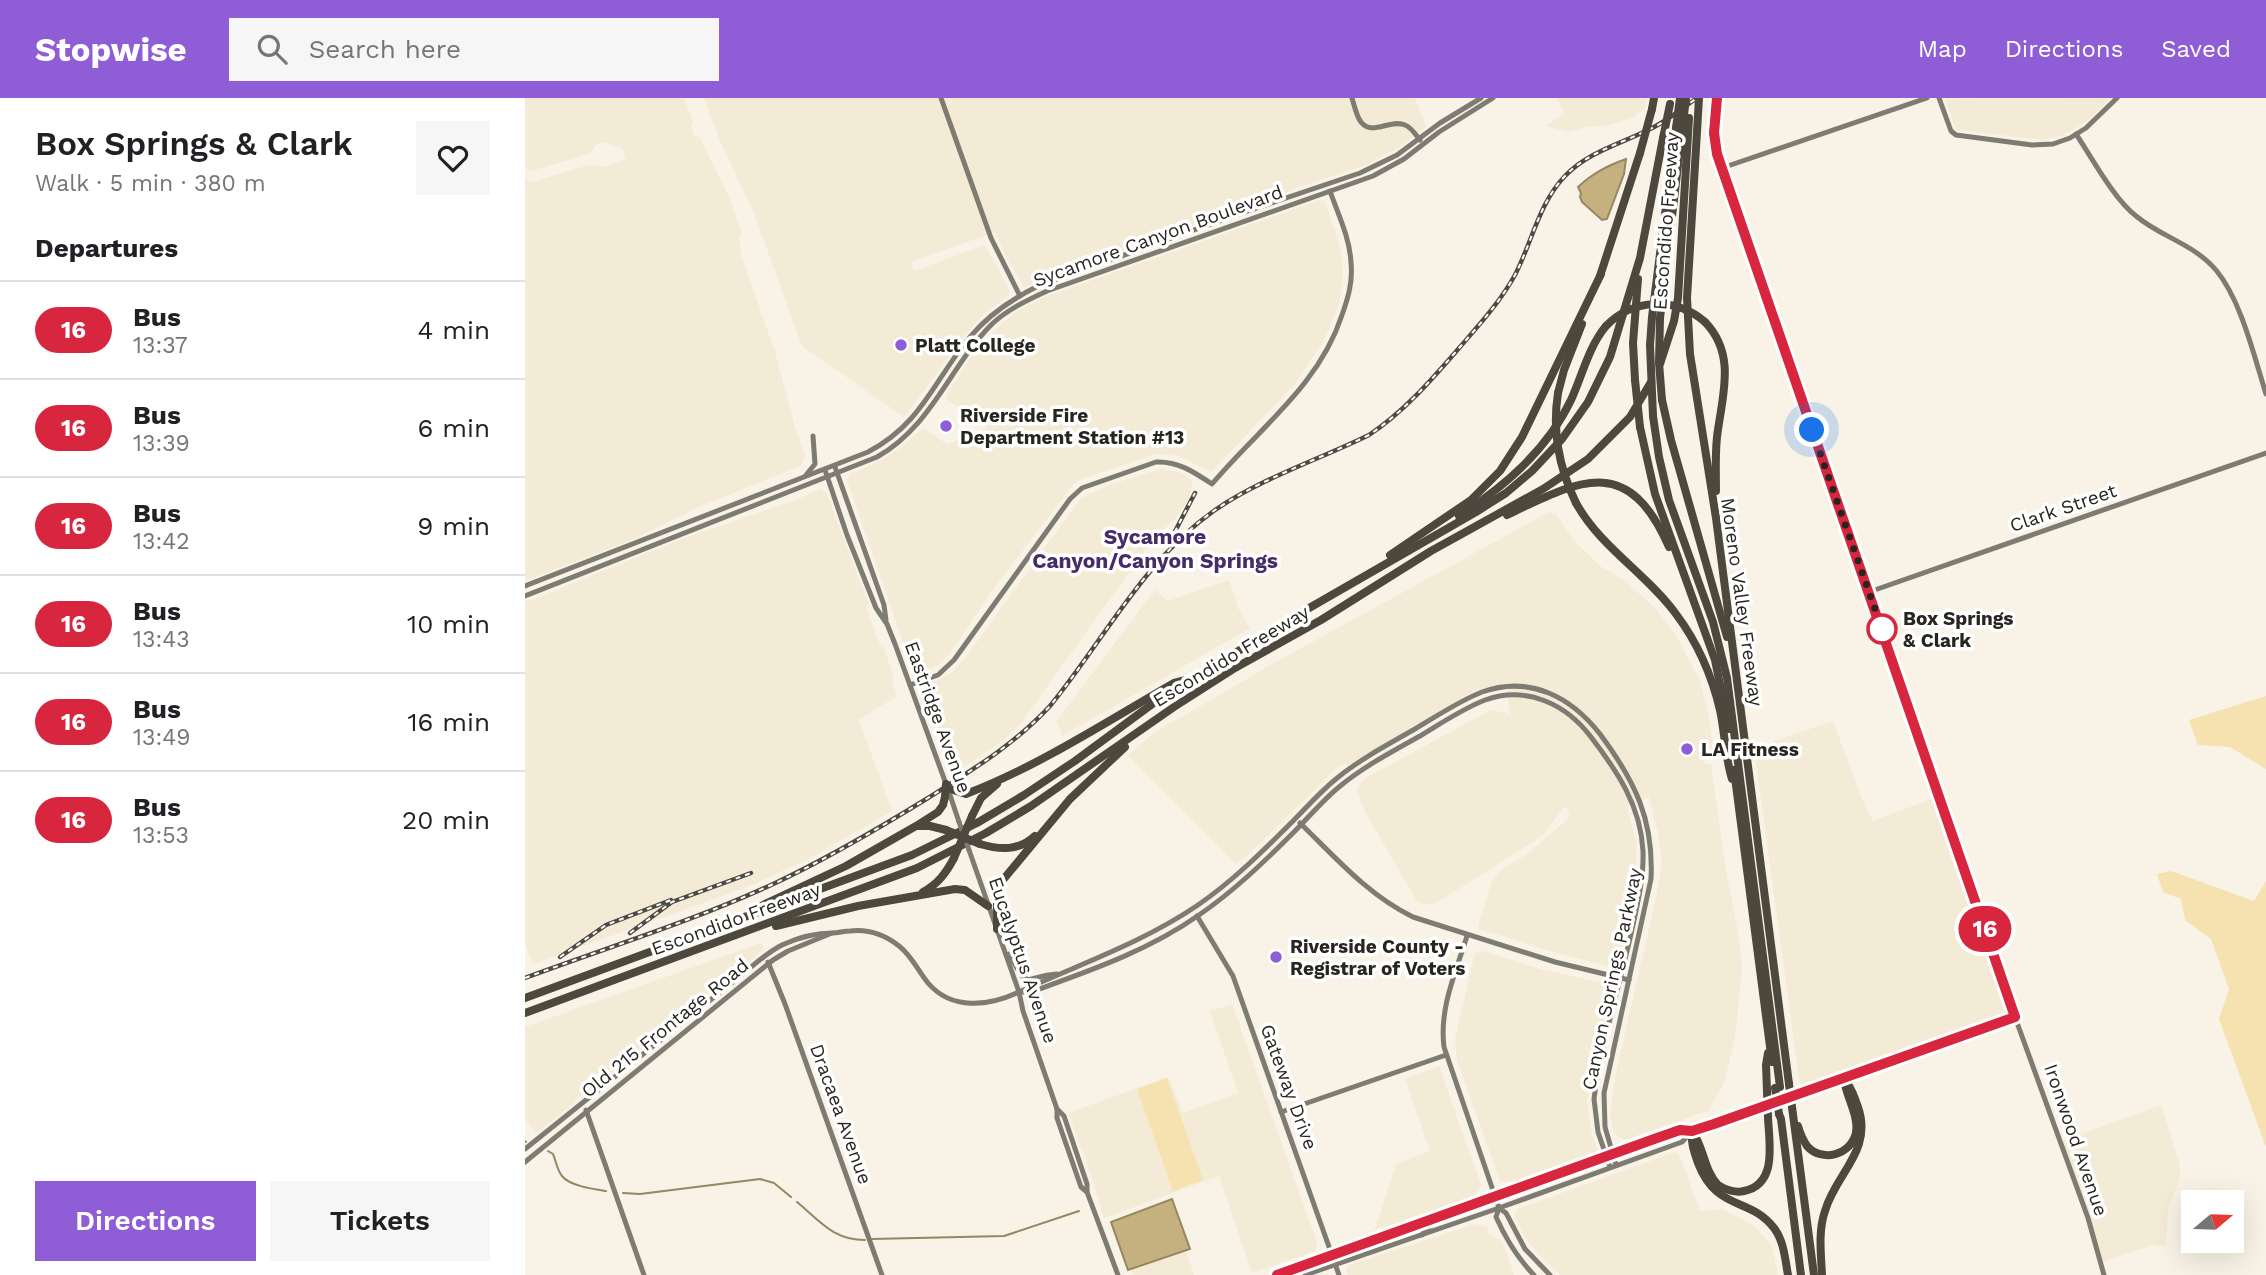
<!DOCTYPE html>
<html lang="en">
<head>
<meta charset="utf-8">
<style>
	:root { --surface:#fff; --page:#f6f6f6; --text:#202124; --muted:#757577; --line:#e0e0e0; --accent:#8f5ed7 }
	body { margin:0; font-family:"Work Sans",sans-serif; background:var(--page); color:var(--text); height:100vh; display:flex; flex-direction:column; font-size:26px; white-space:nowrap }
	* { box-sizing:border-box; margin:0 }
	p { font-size:23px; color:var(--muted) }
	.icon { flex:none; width:38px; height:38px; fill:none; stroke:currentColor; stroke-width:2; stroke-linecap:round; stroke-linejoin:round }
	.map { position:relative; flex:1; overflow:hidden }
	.panel { display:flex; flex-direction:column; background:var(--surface); width:525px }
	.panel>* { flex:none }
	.badge { padding:0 14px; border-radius:23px; font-size:24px; line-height:46px }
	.needle { width:46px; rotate:71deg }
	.tools { position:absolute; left:1656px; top:1092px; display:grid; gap:14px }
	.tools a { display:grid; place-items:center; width:63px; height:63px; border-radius:0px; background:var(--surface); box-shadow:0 7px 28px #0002; font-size:35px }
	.you { position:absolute; width:35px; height:35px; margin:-18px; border:5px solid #fff; border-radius:50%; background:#1a73e8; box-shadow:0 0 0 10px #1a73e833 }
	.map>.badge { position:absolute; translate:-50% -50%; box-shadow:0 0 0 4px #fff }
	h2 { padding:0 35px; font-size:26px; line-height:63px }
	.round { display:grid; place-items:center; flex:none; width:74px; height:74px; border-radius:0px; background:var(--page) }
	.summary { display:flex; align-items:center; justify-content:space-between; height:119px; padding:0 35px }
	h1 { font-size:33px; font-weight:600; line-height:52px }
	.action { display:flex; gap:14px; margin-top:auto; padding:14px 35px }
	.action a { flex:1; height:80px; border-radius:0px; background:var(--accent); color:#fff; font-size:28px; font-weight:600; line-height:80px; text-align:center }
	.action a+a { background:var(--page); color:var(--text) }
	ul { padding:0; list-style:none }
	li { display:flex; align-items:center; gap:21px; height:98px; padding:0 35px; border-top:2px solid var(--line) }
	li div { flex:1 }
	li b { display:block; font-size:26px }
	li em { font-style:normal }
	li .badge { min-width:77px; font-weight:700; text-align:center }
	header { display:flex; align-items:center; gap:42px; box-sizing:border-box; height:98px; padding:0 35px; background:var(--accent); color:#fff }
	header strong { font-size:33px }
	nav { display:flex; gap:38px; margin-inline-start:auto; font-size:24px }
	.search { width:490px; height:63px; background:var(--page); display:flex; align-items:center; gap:18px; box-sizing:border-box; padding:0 24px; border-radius:0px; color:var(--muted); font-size:26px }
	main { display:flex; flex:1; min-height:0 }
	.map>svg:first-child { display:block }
	.built { fill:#f3ebd6 }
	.green { fill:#f5e2b0 }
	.water { fill:#c4b17f; stroke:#958762; stroke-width:2 }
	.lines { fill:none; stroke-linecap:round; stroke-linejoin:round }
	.stream { stroke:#958762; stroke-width:2 }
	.secondary { stroke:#7e7b73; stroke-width:5 }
	.highway { stroke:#4c483d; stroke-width:8 }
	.rail-casing { stroke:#4c4a43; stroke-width:4.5 }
	.rail { stroke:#fff; stroke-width:2; stroke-dasharray:5; stroke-linecap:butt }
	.secondary-bridge { stroke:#7e7b73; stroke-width:5 }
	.highway-bridge { stroke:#4c483d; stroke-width:8 }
	.line-casing { stroke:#fff; stroke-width:16 }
	.line { stroke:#d7263d; stroke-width:10 }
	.walk { stroke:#272520; stroke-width:7; stroke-dasharray:0 12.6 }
	.poi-dot { fill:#8f5ed7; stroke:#fff; stroke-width:2.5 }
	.stop-dot { fill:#fff; stroke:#d7263d; stroke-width:3.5 }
	.labels { text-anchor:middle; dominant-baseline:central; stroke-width:7; stroke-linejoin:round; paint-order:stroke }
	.street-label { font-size:19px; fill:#272520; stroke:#fff }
	.poi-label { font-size:19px; font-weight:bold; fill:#272520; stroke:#fff; text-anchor:start }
	.stop-label { font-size:19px; font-weight:bold; fill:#272520; stroke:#fff; text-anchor:start }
	.neighbourhood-label { font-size:21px; font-weight:bold; fill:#442d68; stroke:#fff }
</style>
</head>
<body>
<header>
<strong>Stopwise</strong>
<div class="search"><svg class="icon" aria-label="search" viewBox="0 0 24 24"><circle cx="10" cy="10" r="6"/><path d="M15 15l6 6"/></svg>Search here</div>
<nav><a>Map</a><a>Directions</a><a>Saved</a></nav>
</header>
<main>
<section class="panel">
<div class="summary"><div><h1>Box Springs &amp; Clark</h1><p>Walk · 5 min · 380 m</p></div><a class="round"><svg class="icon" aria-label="heart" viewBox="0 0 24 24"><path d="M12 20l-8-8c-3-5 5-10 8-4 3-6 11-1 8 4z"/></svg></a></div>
<h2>Departures</h2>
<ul>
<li><span class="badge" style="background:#d7263d;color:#fff">16</span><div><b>Bus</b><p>13:37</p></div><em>4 min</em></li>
<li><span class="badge" style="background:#d7263d;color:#fff">16</span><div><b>Bus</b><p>13:39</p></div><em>6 min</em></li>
<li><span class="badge" style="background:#d7263d;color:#fff">16</span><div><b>Bus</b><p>13:42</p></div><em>9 min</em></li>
<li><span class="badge" style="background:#d7263d;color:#fff">16</span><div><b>Bus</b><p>13:43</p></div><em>10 min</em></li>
<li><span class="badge" style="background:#d7263d;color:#fff">16</span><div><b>Bus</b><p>13:49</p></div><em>16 min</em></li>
<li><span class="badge" style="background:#d7263d;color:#fff">16</span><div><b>Bus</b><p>13:53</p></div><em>20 min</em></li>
</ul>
<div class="action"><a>Directions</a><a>Tickets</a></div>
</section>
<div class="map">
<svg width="1741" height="1177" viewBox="0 0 1741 1177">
	<rect width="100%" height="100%" fill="#f8f3e6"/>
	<g class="built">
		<path d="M0 0H159L168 24 166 28 169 37 175 40 203 96 217 135 214 141 216 157 250 254 270 329 280 358 275 368 178 407 109 441 0 483V81L7 84 64 67 79 69 101 61 97 50 78 44 71 47 64 56 6 73 0 70Z"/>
		<path d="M179 0H890L901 29 873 50 841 67 768 91 759 96 691 120 688 119 674 126 499 189 481 159 470 134 386 164 389 173 460 147 485 193 483 198 458 217 437 241 379 319 277 248 226 107 196 46Z"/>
		<path d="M1032 0H1122L1120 10 1109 19 1085 27 1060 29 1044 34 1021 28 1040 15Z"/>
		<path d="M1586 0 1561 24 1549 31 1536 38 1519 42 1431 32 1420 1Z"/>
		<path d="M795 102 800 104 816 152 818 175 816 193 814 207 798 244 769 287 686 374 654 358 631 356 557 381 548 387 469 490 426 554 412 568 391 576 388 573 322 382 325 376 357 362 379 347 398 330 422 346 463 330 420 300 451 251 482 221 494 212 522 198Z"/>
		<path d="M635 371 654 374 668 383 664 400 650 421 629 440 495 626 479 642 429 676 408 628 395 593 397 589 427 575 443 556 556 400 587 386Z"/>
		<path d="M295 391 301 394 344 507 341 509 352 540 356 548 358 547 369 580 367 584 372 598 334 622 367 713 286 760 222 789 8 866 0 844V503H4L157 441 273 401Z"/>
		<path d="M1024 414 1032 417 1048 442 1075 468 1100 483 1129 509 1151 537 1175 583 1183 614 1189 656 1176 665 1186 666 1201 773 1214 839 1217 869 1210 940 1199 985 1183 1013 1099 1042 1089 1036 1085 1017 1091 975 1131 800 1137 765 1133 734 1124 700 1126 698 1102 709 1111 744V779L1109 797 1094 860 1095 863 1094 867 1090 870 1035 856 954 831 953 828 968 780 979 770 1002 756 1042 722 1045 715 1040 708 1019 736 1011 742 908 807 893 805 839 712 832 691 839 681 966 612 983 615 1005 651 984 615 982 585 947 594 822 668 820 665 814 668 723 757 711 766 603 657 629 635 749 565Z"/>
		<path d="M704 482 714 512 725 530 537 638 532 623 630 492 643 503Z"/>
		<path d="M1308 623 1339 706 1348 723 1409 700 1483 915 1275 988 1229 650Z"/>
		<path d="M236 845 239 851 65 992 51 1001 50 1004 12 1035 0 1021V929Z"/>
		<path d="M958 853 1015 871 1088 887 1062 1002 1067 1039 1073 1052 1070 1058 1034 1067 986 1084 975 1083 932 962 930 941 950 855Z"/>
		<path d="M707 906 792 1145 790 1153 727 1175 694 1078 579 1120 565 1073 543 1015 643 979 658 1015 713 995 685 913Z"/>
		<path d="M914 968 956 1087 950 1098 850 1132 871 1066 905 1053 880 981Z"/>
		<path d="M1636 1007 1655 1067V1078L1643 1112 1641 1148 1628 1147 1576 1164 1537 1043Z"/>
		<path d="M1150 1054 1154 1056 1175 1113 1197 1111 1229 1128 1247 1148 1253 1177H1036L1017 1160 1000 1139 989 1118 993 1111Z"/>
		<path d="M950 1126 962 1129 964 1137 976 1142 981 1152 989 1177H823L821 1172 824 1167Z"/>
		<path d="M661 1152 669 1177H608L606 1172Z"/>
	</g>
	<g class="green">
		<path d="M1741 598V671L1705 649 1673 647 1664 622Z"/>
		<path d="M1646 773 1729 803 1741 783V1049L1694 921 1704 891 1686 841 1660 822 1656 801 1638 794 1632 776Z"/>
		<path d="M642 980 678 1082 648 1093 612 991Z"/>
	</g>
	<g class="water">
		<path d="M1101 61 1099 76 1082 121 1077 122 1057 104 1055 99 1056 95 1053 89C1068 75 1082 68 1101 61Z"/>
		<path d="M647 1101 665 1151 603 1172 586 1124Z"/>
	</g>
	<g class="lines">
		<g class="stream">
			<path d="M0 1043 1 1044"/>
			<path d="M23 1053 28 1056C31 1063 32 1072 37 1078 45 1088 68 1091 81 1093"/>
			<path d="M98 1095 115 1096 235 1081 249 1085 266 1099"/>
			<path d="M272 1104C295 1123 308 1142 340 1142"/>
			<path d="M347 1141 479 1138 554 1113"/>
		</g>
		<g class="secondary">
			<path d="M416 0 466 140 495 198"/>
			<path d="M827 0C829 7 831 15 834 21 845 41 864 20 880 27 886 29 891 37 895 42"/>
			<path d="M1192 0 1189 35 1197 70 1490 919 1563 1120 1579 1177"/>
			<path d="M1414 0 1426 33 1431 37 1507 47 1528 46 1545 40 1561 30 1592 0"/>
			<path d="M1551 36C1567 60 1589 101 1611 118 1636 139 1669 146 1691 172 1716 202 1729 258 1741 296"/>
			<path d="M1197 70 1402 0"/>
			<path d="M310 369 359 507 361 522"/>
			<path d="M300 372 322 437 351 510 362 526 370 546 421 686"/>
			<path d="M281 377 290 366 288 338"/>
			<path d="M0 488 343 354C397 326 409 282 445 239 464 216 487 201 513 188L708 118 835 75 872 57 915 25 956 0"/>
			<path d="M1344 494 1741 355"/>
			<path d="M0 498 352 359C408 327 424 269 467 226 483 211 503 202 522 193L848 78 879 61 914 34 968 0"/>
			<path d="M385 587 413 577 429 562 545 401 557 390 631 364C653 363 669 374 687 386 733 331 794 288 817 217 823 200 828 184 826 165 825 140 813 116 805 93"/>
			<path d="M423 691 434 724"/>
			<path d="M775 725C811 760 843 797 888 819L1030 864 1104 882"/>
			<path d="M444 752 494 894 498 913 532 1011V1020L556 1089 562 1094"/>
			<path d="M672 818 708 878 814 1177"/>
			<path d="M942 838C931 874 914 910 919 949L974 1110 981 1115 1000 1151 1025 1177"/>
			<path d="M484 856C505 895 498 878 532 876"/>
			<path d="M243 864 260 906 357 1177"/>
			<path d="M497 894H506C564 873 623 853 674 817 709 793 739 764 769 734 784 719 798 702 814 689 838 669 868 653 895 638 915 626 937 611 960 602 1001 587 1041 606 1066 639 1092 673 1116 708 1118 753 1119 781 1112 808 1106 836 1094 890 1076 946 1069 1001L1073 1034 1085 1069"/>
			<path d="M532 1011 539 1018 562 1086V1094L593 1177"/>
			<path d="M61 1012 119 1177"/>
			<path d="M756 1014 921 957"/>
			<path d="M0 1051 219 875C231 865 243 854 257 847 272 840 291 835 308 835 313 835 319 833 325 833 343 831 360 837 374 848 387 858 393 873 403 885 427 913 464 908 494 894 555 866 617 845 673 807 708 783 739 752 769 722 783 708 796 693 811 681 835 661 864 646 890 631 912 618 934 603 957 594 1005 577 1046 599 1075 636 1110 683 1129 722 1126 781L1079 995 1080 1029 1091 1067"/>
			<path d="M0 1064 248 862 263 853 307 835"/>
			<path d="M974 1110 971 1119C981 1141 992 1160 1009 1177"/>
			<path d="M897 1137C901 1126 921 1122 930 1116"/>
			<path d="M752 1177 1131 1040 1155 1032 1167 1033"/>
			<path d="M780 1177 974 1110 1157 1044 1167 1033 1490 919"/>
		</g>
		<g class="highway">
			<path d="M1174 0 1162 200 1165 256 1191 420 1264 986"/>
			<path d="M1127 11 1129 0"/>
			<path d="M1075 178 1115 55"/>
			<path d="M1135 220 1158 25"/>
			<path d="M1180 224C1212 257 1197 298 1192 339 1190 357 1191 375 1191 393"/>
			<path d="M1125 247 1127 219 1151 30"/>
			<path d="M1135 266 1149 223 1153 200 1164 20"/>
			<path d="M1110 282 1108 245 1113 181"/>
			<path d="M1033 295 1039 272 1057 226"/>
			<path d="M1137 302 1146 342 1202 539"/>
			<path d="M1128 318 1134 359 1144 402 1188 524 1202 580 1255 989"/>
			<path d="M1115 329 1130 396 1190 562 1204 631"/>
			<path d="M1051 405C1076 450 1121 475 1151 516 1172 544 1187 578 1195 612 1200 635 1200 659 1207 681"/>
			<path d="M982 417C1055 382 1103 355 1144 449"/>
			<path d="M934 418C980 388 1022 352 1046 302 1057 278 1064 248 1081 228"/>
			<path d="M865 457 946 402 975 373 997 339 1076 176"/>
			<path d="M1209 672 1247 964"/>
			<path d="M422 690 441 696C514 668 581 624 649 585L661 582"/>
			<path d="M447 718 456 700 472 686"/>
			<path d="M393 728H405L421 732"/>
			<path d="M455 746C475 752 494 753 510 738"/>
			<path d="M398 794C413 786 421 775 429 760"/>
			<path d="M236 808 321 768 391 728 413 714 418 707 420 699"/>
			<path d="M251 828 333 808 430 791 440 792 463 808"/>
			<path d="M472 831V798L477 783 545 701 600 649"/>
			<path d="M0 900 387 757 452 725 499 697 550 663 630 604 772 517 951 414 981 395 1007 373 1037 341 1063 304 1085 259 1115 160 1138 40"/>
			<path d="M0 915 392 770 461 735 506 708 649 609 710 570 796 522 906 453 1018 391 1063 361 1105 319 1126 284"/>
			<path d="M1242 993 1241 967 1243 955"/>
			<path d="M1267 1009 1289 1177"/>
			<path d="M1254 1016 1256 1021 1276 1177"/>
			<path d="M1273 1028C1275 1035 1278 1042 1282 1048 1297 1065 1326 1057 1331 1035 1334 1017 1321 999 1319 981"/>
			<path d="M1167 1033C1166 1046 1169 1053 1173 1065 1192 1114 1224 1098 1249 1130 1259 1143 1260 1161 1263 1177"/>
			<path d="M1167 1033C1179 1049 1179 1073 1193 1087 1200 1092 1211 1095 1219 1093 1253 1086 1244 1045 1243 1019"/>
			<path d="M1297 1177C1296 1156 1293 1133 1300 1113 1311 1075 1348 1053 1333 1009 1329 999 1327 989 1319 981"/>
		</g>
		<g class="rail-casing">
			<g id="rail">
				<path d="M645 443 670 395"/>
				<path d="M105 835 147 804 226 775"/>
				<path d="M35 859 81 827 146 802"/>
				<path d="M0 880C81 850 165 824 244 788 300 762 351 732 403 700 447 672 489 647 525 608 579 542 619 462 690 412 737 380 793 362 844 337 880 313 907 281 935 249 955 226 975 204 990 177 1007 144 1014 105 1040 78 1063 54 1095 46 1123 32 1141 24 1156 11 1172 0"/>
			</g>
		</g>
		<use href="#rail" class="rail"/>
		<path class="secondary-bridge" d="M434 724 444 752"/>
		<g class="highway-bridge">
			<path d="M1158 25 1161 0"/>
			<path d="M1151 30 1155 0"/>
			<path d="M1138 40 1145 6"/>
			<path d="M1115 55 1127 11"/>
			<path d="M1135 220 1134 265 1137 302"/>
			<path d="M1081 228C1108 200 1151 199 1180 224"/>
			<path d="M1125 247 1128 318"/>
			<path d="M1110 282 1115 329"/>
			<path d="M1033 295C1027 333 1034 370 1051 405"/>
			<path d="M420 699 421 686"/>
			<path d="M421 732 455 746"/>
			<path d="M429 760 447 718"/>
			<path d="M1264 986 1267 1009"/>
			<path d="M1250 990 1254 1016"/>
			<path d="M1242 993 1243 1019"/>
		</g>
	</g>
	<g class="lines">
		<g class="line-casing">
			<path id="line" d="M752 1177 1132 1040 1155 1032 1167 1033 1189 1026 1490 919 1192 56 1189 35 1192 0"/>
		</g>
		<use href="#line" class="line"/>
		<path class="walk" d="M1287 332 1357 531"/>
	</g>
	<g class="poi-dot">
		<circle cx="376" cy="247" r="7"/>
		<circle cx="421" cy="328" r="7"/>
		<circle cx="1162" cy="651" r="7"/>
		<circle cx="751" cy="859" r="7"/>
	</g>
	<circle class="stop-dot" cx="1357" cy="531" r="14"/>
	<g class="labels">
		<g class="street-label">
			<text transform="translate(1141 123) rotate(-86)">Escondido Freeway</text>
			<text transform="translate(633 138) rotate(-20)">Sycamore Canyon Boulevard</text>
			<text transform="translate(1538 410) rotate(-19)">Clark Street</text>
			<text transform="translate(1217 504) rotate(82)">Moreno Valley Freeway</text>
			<text transform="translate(706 558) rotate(-31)">Escondido Freeway</text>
			<text transform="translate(413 619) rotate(70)">Eastridge Avenue</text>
			<text transform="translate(211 821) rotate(-20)">Escondido Freeway</text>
			<text transform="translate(498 862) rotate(71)">Eucalyptus Avenue</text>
			<text transform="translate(1087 881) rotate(-78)">Canyon Springs Parkway</text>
			<text transform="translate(140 930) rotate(-39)">Old 215 Frontage Road</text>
			<text transform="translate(764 989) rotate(70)">Gateway Drive</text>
			<text transform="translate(316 1016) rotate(70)">Dracaea Avenue</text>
			<text transform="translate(1551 1042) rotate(71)">Ironwood Avenue</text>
		</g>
		<g class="poi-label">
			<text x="390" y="247">Platt College</text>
			<text x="435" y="317">Riverside Fire<tspan x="435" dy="22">Department Station #13</tspan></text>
			<text x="1176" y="651">LA Fitness</text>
			<text x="765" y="848">Riverside County -<tspan x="765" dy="22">Registrar of Voters</tspan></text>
		</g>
		<g class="stop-label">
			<text x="1378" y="520">Box Springs<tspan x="1378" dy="22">&amp; Clark</tspan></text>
		</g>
		<g class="neighbourhood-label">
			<text x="630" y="438">Sycamore<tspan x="630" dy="24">Canyon/Canyon Springs</tspan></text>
		</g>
	</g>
</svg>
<div class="tools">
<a><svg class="needle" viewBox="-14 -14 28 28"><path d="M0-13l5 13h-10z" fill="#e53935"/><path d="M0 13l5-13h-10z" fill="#757577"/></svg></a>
</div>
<div class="you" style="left:1287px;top:332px"></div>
<b class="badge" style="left:1460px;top:831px;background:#d7263d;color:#fff">16</b>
</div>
</main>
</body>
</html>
